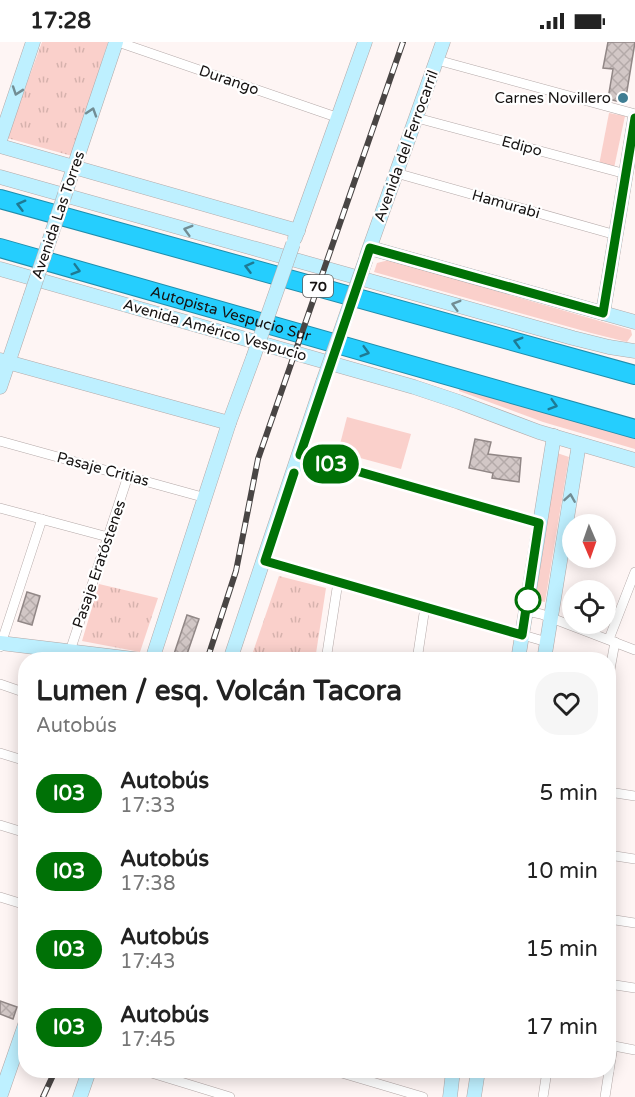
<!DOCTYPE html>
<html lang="es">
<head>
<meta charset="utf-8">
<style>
	:root { --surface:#fff; --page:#f6f6f6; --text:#222; --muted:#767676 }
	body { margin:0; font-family:"Varela Round",sans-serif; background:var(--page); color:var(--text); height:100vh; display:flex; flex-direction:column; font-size:22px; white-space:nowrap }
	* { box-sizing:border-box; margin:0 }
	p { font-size:20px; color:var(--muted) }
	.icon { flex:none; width:33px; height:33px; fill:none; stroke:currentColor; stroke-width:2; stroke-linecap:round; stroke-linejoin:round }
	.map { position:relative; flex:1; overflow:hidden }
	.drawer { position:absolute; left:18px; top:610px; width:598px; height:426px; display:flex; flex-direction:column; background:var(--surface); border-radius:24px; box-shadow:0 3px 15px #0003 }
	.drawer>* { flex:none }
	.badge { padding:0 12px; border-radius:20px; font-size:21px; line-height:39px }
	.needle { width:39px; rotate:178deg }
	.controls { position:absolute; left:562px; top:472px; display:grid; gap:12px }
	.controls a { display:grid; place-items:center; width:54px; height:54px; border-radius:50%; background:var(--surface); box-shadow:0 3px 15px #0003; font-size:30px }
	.map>.badge { position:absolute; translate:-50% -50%; box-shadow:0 0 0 3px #fff }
	.round { display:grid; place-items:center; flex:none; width:63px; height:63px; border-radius:24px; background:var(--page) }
	.overview { display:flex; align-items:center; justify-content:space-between; height:102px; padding:0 18px }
	h1 { font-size:28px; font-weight:700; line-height:45px }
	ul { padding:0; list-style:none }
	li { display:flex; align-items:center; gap:18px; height:78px; padding:0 18px }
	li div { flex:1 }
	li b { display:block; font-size:22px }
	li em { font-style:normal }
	li .badge { min-width:66px; font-weight:700; text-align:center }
	.status { display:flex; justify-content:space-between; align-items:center; height:42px; padding:0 30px; background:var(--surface); direction:ltr }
	.status svg { height:16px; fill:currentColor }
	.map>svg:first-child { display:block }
	.green { fill:#fad0cb }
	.park { fill:url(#park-tufts) }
	.building { fill:url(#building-cross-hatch); stroke:#918786; stroke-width:1.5 }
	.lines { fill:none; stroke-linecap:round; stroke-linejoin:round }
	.street-casing { stroke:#b4a9a8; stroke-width:10 }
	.secondary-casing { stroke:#b4a9a8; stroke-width:15 }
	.highway-casing { stroke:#208dab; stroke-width:20 }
	.street { stroke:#fff; stroke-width:9 }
	.secondary { stroke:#bef0ff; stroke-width:14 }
	.highway { stroke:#25cefe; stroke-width:18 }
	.rail-casing { stroke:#494544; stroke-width:6 }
	.rail { stroke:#fff; stroke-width:4; stroke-dasharray:11; stroke-linecap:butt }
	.secondary-bridge-casing { stroke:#b4a9a8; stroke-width:15; stroke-linecap:butt }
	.secondary-bridge { stroke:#bef0ff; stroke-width:14 }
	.oneway { stroke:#728d94 }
	.oneway2 { stroke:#1e7a94 }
	.line-casing { stroke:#fff; stroke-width:14 }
	.line { stroke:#007106; stroke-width:9 }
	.poi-dot { fill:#3f7d93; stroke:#fff; stroke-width:2 }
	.stop-dot { fill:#fff; stroke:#007106; stroke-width:3 }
	.labels { text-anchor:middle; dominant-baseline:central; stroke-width:4.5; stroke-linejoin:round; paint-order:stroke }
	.shield { fill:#fff; stroke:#5c5a59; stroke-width:1.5 }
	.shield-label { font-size:14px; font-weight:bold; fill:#161312 }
	.street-label { font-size:15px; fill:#161312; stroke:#fff }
	.poi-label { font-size:15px; fill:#161312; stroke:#fff; text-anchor:end }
</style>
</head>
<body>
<div class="status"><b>17:28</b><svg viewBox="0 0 49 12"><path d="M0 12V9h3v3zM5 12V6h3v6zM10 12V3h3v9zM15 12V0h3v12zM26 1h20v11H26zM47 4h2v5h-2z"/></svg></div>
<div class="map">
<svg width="635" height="1055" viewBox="0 0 635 1055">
	<defs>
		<pattern id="park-tufts" width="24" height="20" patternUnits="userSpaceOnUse" patternTransform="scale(1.5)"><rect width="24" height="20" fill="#fad0cb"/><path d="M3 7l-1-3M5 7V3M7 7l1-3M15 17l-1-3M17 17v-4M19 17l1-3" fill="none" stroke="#d6b2ad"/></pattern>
		<pattern id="building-cross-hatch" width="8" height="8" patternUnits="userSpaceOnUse" patternTransform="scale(1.5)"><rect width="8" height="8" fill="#d2c7c6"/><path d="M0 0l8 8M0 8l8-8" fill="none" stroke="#b4aaa9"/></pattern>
	</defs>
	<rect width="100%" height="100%" fill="#fef5f4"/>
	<g class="green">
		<path d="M609 71 625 74 614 126 599 123Z"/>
		<path d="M389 218 631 288 632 293 627 300 591 291 374 230 377 221Z"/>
		<path d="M460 344 635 392V407L543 380 459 349Z"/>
		<path d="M347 375 411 392 401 427 338 410Z"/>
		<path d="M557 411 569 415 545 560 535 558Z"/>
	</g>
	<g class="park">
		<path d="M42 0H108L72 114 7 96Z"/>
		<path d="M279 534 326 546 315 618H276L253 610Z"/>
		<path d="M99 542 158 556 140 610 82 599Z"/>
	</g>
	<g class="building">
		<path d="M608 0H635L625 61 608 57 613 27 603 26Z"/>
		<path d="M475 397 491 400 488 412 521 416 519 440 492 436 493 431 469 426Z"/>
		<path d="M27 550 40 554 32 583 18 579Z"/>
		<path d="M187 573 199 577 185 618H172Z"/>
		<path d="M0 959 17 965 13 977 0 972Z"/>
	</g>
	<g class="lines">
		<g class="street-casing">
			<g id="street">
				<path d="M118 0 339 76"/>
				<path d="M437 18 635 72"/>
				<path d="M417 76 626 132"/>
				<path d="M396 131 616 193"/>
				<path d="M0 399 206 456"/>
				<path d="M300 413 539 481"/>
				<path d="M0 466 108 495"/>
				<path d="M265 519 547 600"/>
				<path d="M526 569 541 572 635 608"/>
				<path d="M609 597 635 530"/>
				<path d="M0 605 42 477"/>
				<path d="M70 609 128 434"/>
				<path d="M326 618 338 540"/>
				<path d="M417 618 425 565"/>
				<path d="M609 633 615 600"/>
				<path d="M0 642 26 651"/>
				<path d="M0 711 26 719"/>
				<path d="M609 750 635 754"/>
				<path d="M0 783 26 791"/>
				<path d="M609 813 635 817"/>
				<path d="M0 855 26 863"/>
				<path d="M609 877 635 881"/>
				<path d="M609 942 635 946"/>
				<path d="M609 1003 635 1008"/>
				<path d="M145 1029 230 1055"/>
				<path d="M335 1029 423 1055"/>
				<path d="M609 1029 613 1004"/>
				<path d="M543 1055 547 1029"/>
				<path d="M605 1055 609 1029"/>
			</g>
		</g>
		<g class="secondary-casing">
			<g id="secondary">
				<path d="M0 98 33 0"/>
				<path d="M0 104 298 189"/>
				<path d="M0 135 573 296 609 305 635 309"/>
				<path d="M68 143 116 0"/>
				<path d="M295 196 365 0"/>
				<path d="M370 206 635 280"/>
				<path d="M367 213 443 0"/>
				<path d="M0 227 414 345 459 360 539 390 635 418"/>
				<path d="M603 271 635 76"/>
				<path d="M0 318 229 381"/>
				<path d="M0 345 30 256"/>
				<path d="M0 601 142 618"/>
				<path d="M152 618 229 381 253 316"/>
				<path d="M230 618 323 340"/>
				<path d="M518 618 554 394"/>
				<path d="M544 618 579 402"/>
				<path d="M0 1055 26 980"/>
				<path d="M80 1055 89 1029"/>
				<path d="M450 1055 453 1029"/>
				<path d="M474 1055 478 1029"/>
			</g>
		</g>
		<g class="highway-casing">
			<g id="highway">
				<path d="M0 157 635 333"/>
				<path id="s1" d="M0 206 635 387"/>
			</g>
		</g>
		<use href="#street" class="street"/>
		<use href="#secondary" class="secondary"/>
		<use href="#highway" class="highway"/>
		<g class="rail-casing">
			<g id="rail">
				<path d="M207 618 236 529 258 417 403 0"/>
				<path d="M43 1055 55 1029"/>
			</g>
		</g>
		<use href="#rail" class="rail"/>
		<g class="secondary-bridge-casing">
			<g id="secondary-bridge">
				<path d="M30 256 68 143"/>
				<path d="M253 316 293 202"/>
				<path d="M323 340 366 217"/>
			</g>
		</g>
		<use href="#secondary-bridge" class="secondary-bridge"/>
	</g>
	<defs><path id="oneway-chevron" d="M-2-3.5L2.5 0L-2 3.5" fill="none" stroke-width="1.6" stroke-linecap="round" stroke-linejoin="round" transform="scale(1.5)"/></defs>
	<g class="oneway">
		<use href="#oneway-chevron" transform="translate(17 49) rotate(109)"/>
		<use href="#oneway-chevron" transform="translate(92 70) rotate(-72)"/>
		<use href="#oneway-chevron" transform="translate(188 188) rotate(-164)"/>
		<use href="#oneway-chevron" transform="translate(456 263) rotate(-164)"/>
		<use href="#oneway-chevron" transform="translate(570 456) rotate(-81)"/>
	</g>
	<g class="oneway2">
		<use href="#oneway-chevron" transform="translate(21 163) rotate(-165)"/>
		<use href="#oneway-chevron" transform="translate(249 225) rotate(-165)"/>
		<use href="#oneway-chevron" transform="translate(76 228) rotate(16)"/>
		<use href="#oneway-chevron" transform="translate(518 300) rotate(-164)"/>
		<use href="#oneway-chevron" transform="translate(365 310) rotate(16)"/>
		<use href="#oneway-chevron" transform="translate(553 363) rotate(16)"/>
	</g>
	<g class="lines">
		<g class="line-casing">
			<path id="line" d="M294 431 265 519 522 593 539 481 300 413 370 206 603 271 635 76"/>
		</g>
		<use href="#line" class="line"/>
	</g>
	<circle class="poi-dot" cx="623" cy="56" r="6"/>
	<circle class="stop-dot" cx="528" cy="558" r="12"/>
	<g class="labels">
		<rect class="shield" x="303" y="233" width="30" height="22" rx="4.5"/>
		<g class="shield-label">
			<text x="318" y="244">70</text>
		</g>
		<g class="street-label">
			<text transform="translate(229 38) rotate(19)">Durango</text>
			<text transform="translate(406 104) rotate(-70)">Avenida del Ferrocarril</text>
			<text transform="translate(522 104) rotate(15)">Edipo</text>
			<text transform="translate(506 162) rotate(16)">Hamurabi</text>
			<text transform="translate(58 173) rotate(-71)">Avenida Las Torres</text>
			<text stroke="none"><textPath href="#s1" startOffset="240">Autopista Vespucio Sur</textPath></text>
			<text transform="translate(215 288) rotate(16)">Avenida Américo Vespucio</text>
			<text transform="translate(103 427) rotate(15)">Pasaje Critias</text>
			<text transform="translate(99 522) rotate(-71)">Pasaje Eratóstenes</text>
		</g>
		<g class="poi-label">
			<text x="611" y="56">Carnes Novillero</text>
		</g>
	</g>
</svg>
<div class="controls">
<a><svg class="needle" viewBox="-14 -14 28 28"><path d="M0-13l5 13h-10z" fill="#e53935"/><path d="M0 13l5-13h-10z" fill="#767676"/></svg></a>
<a><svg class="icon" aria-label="locate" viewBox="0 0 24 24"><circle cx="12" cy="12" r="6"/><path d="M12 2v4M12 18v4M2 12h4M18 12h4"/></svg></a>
</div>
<b class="badge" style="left:331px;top:422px;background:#007106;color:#fff">I03</b>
<section class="drawer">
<div class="overview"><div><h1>Lumen / esq. Volcán Tacora</h1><p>Autobús</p></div><a class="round"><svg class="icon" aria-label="heart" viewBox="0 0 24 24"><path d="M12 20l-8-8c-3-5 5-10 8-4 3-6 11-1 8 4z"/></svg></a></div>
<ul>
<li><span class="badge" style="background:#007106;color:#fff">I03</span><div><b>Autobús</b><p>17:33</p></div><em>5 min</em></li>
<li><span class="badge" style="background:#007106;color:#fff">I03</span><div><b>Autobús</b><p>17:38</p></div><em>10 min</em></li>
<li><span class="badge" style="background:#007106;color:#fff">I03</span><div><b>Autobús</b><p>17:43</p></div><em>15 min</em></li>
<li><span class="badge" style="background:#007106;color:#fff">I03</span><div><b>Autobús</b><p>17:45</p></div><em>17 min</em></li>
</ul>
</section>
</div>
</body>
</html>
